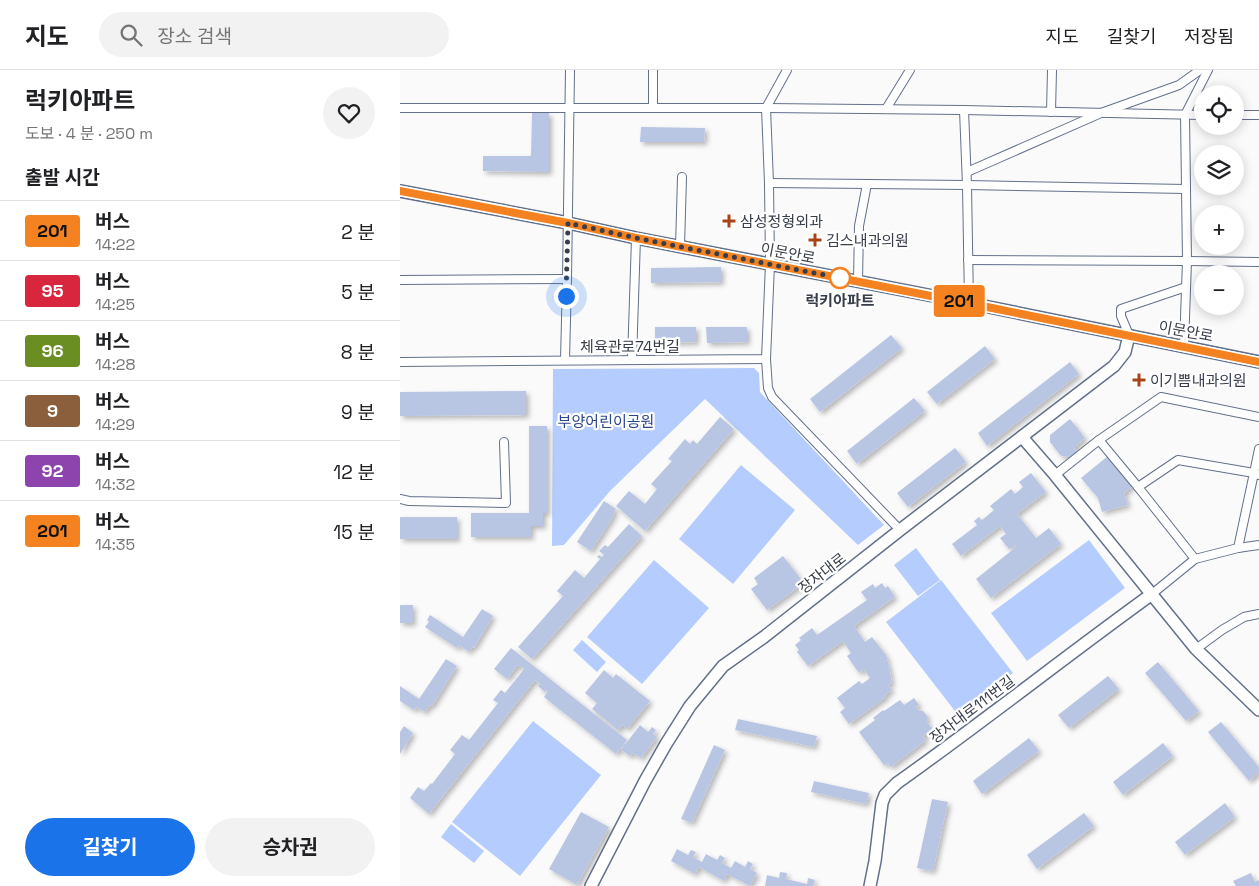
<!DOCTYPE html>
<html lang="ko">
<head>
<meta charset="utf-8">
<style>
	:root { --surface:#fff; --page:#f2f2f2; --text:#202124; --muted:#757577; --line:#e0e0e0; --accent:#1a73e8 }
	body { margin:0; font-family:"Space Grotesk","Noto Sans KR",sans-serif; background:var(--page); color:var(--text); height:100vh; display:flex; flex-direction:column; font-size:19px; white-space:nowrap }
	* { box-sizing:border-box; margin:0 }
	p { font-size:16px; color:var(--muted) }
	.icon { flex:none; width:28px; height:28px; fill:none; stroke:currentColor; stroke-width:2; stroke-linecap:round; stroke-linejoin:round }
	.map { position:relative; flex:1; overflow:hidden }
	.panel { display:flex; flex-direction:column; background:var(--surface); width:400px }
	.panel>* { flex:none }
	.badge { padding:0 10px; border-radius:4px; font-size:18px; line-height:32px }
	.buttons { position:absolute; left:794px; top:15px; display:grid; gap:10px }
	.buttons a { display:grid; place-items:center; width:50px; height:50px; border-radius:50%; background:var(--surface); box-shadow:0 2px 12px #0003; font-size:25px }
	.you { position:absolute; width:25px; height:25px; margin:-12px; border:4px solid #fff; border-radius:50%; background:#1a73e8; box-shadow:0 0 0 8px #1a73e833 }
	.map>.badge { position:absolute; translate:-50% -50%; box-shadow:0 0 0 2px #fff }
	h2 { padding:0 25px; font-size:19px; line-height:45px }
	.round { display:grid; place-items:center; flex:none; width:52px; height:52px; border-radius:26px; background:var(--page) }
	.overview { display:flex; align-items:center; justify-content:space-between; height:85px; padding:0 25px }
	h1 { font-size:24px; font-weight:700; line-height:38px }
	.button { display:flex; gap:10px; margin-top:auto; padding:10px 25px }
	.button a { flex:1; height:58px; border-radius:30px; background:var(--accent); color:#fff; font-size:20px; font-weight:700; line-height:58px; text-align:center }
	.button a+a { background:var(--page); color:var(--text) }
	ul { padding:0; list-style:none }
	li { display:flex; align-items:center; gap:15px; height:60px; padding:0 25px; border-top:1px solid var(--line) }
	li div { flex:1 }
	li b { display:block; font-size:19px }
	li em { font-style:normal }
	li .badge { min-width:55px; font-weight:700; text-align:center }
	header { display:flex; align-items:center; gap:30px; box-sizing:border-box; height:70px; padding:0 25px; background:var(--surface); border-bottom:1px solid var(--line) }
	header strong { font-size:24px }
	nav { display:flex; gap:28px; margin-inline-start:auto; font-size:18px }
	.search { width:350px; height:45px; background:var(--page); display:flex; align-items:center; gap:12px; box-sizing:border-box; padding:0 18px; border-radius:28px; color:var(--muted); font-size:19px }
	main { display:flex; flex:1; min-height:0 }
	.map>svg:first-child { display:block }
	.green { fill:#b5cdfe }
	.building { fill:#b8c6e4; filter:url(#shadow) }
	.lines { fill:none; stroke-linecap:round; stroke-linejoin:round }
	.street-casing { stroke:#62708a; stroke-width:10 }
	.secondary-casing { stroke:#62708a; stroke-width:14 }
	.street { stroke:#fff; stroke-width:8 }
	.secondary { stroke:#fff; stroke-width:11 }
	.line-casing { stroke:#fff; stroke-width:11 }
	.line { stroke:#f58220; stroke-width:8 }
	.walk { stroke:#373d49; stroke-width:5; stroke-dasharray:0 9 }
	.poi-dot { fill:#a94318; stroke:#fff; stroke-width:2 }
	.stop-dot { fill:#fff; stroke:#f58220; stroke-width:2.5 }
	.labels { text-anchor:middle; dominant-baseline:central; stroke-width:4.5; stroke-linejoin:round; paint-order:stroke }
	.poi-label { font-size:15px; fill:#373d49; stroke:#fff; text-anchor:start }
	.street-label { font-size:15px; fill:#373d49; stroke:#fff }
	.stop-label { font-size:15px; font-weight:bold; fill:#373d49; stroke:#fff }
	.park-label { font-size:15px; fill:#2a478b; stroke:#fff }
</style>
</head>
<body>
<header>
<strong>지도</strong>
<div class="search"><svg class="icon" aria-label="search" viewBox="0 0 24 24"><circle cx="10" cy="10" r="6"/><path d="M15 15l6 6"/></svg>장소 검색</div>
<nav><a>지도</a><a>길찾기</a><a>저장됨</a></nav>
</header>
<main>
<section class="panel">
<div class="overview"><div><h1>럭키아파트</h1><p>도보 · 4 분 · 250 m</p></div><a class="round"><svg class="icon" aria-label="heart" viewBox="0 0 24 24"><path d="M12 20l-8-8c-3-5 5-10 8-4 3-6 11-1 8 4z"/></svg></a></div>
<h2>출발 시간</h2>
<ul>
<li><span class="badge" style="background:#f58220;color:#111">201</span><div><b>버스</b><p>14:22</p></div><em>2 분</em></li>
<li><span class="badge" style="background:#d7263d;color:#fff">95</span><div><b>버스</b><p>14:25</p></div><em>5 분</em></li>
<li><span class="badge" style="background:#6b8e23;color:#fff">96</span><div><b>버스</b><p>14:28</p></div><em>8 분</em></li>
<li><span class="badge" style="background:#8b5e3c;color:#fff">9</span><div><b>버스</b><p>14:29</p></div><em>9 분</em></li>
<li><span class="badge" style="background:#8e44ad;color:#fff">92</span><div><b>버스</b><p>14:32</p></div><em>12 분</em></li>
<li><span class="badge" style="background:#f58220;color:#111">201</span><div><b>버스</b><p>14:35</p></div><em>15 분</em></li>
</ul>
<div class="button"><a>길찾기</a><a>승차권</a></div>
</section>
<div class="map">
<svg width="859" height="816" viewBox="0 0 859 816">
	<defs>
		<filter id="shadow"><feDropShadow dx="3" dy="3" stdDeviation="2.5" flood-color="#0004"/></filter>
	</defs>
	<rect width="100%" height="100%" fill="#fafafa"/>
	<g class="green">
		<path d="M354 298 359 303 360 322 484 455 458 475 305 329 210 421 164 475 152 476 153 299Z"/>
		<path d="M341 395 395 440 333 514 279 469Z"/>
		<path d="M689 470 725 518 627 591 591 543Z"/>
		<path d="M516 478 540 510 518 526 494 495Z"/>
		<path d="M254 490 309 538 242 614 187 567Z"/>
		<path d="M541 510 613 603 558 645 486 552Z"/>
		<path d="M182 570 206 592 197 602 173 580Z"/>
		<path d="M133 651 201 705 120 806 52 752Z"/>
		<path d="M51 754 84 781 74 793 41 767Z"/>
	</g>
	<g class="building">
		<path d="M132 43H149V102L83 101V86H131Z"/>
		<path d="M241 57 305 58 304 72H240Z"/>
		<path d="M321 197V212L251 213V198Z"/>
		<path d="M255 257H296V272L255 273Z"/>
		<path d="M306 257H347V272L307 273Z"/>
		<path d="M491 265 502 278 420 342 410 329Z"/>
		<path d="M585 276 595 289 537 334 527 322Z"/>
		<path d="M670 292 679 304 587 376 578 363Z"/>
		<path d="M126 321V345L0 346V322Z"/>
		<path d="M514 328 525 341 457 394 447 381Z"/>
		<path d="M320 347 334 359 245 461 216 436 229 421 245 434 257 419 251 414 272 391 268 389 285 369 290 374 293 370 297 374Z"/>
		<path d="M670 349 685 368 674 378 677 382 671 387 661 386 650 372V365Z"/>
		<path d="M129 356H147V443H143V456H131V467H71V443H129Z"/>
		<path d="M555 378 566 392 508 437 497 423Z"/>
		<path d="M708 386 733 416 724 423 728 435 702 442 698 428 681 408Z"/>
		<path d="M631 403 646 422 617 444 636 468 649 458 661 474 591 528 576 509 616 477 615 475 609 479 600 468 606 464 600 456 561 486 552 474 577 455 574 451 579 447 582 450 594 440 590 436 611 419 615 424 623 417 619 412Z"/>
		<path d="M204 431 216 439 213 444 214 445 191 481 177 472Z"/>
		<rect x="0" y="447" width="57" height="22"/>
		<path d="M229 454 242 466 132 589 118 577 163 526 157 521 175 500 184 508 200 489 197 487 199 485 202 487 204 485 199 481 205 475 208 477Z"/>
		<path d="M383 486 404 513 367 540 351 519 358 514 354 508Z"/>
		<path d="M482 513 485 518 488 516 495 527 454 556 465 572 472 567 486 585 489 596 492 613 488 615 492 620 485 625 486 627 449 654 440 642 445 638 437 628 459 611 462 614 470 608 464 599 459 603 447 586 451 583 443 571 408 596 397 582 399 580 395 575 401 570 399 568 412 558 417 565 467 530 461 522 473 514 475 518Z"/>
		<rect x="0" y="535" width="13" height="18"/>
		<path d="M82 539 93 546 74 578 73 576 69 582 59 575 57 578 25 557 29 552 27 550 30 545 63 567Z"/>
		<path d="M111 578 227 670 216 684 144 627 148 621 146 620 145 622 138 616 140 614 135 610 29 744 10 728 18 717 24 721 31 713 32 714 55 684 50 680 62 665 69 670 98 633 93 630 101 620 105 623 124 599 118 595 107 609 94 599Z"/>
		<path d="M46 589 57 596 32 636 30 635 25 642 16 637 14 640 0 631V616L19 629Z"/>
		<path d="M758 592 799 641 786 651 745 603Z"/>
		<path d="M204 600 213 608 216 604 250 631 227 659 223 655 218 660 192 639 197 633 185 623Z"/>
		<path d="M708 606 719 619 669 658 658 645Z"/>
		<path d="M514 628 519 635 516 637 519 641H523L528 647 526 651 533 659 523 666 526 670 491 697 488 693 484 695 459 662 475 650 473 648 483 640 484 641 500 630 504 635Z"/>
		<path d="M338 649 417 666 414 677 335 660Z"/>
		<path d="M821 652 859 697V702L849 711 808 662Z"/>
		<path d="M240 655 248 662 252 657 256 660 253 664 257 667 241 688 233 683 230 686 221 680Z"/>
		<path d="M4 656 13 663 0 684V662Z"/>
		<path d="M629 668 639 681 582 724 573 711Z"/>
		<path d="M763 673 773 686 723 725 713 712Z"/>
		<path d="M314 675 325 680 292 753 281 749Z"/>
		<path d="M414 711 469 723 466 734 411 722Z"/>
		<path d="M532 729 548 732 533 801 517 798Z"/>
		<path d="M825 733 835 747 785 785 775 772Z"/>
		<path d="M181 742 209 757 177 815 149 799Z"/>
		<path d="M684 743 694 756 637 799 627 785Z"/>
		<path d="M277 779 288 785 291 780 296 782 293 787 302 792 306 784 317 790 320 785 325 788 322 793 331 798 335 791 345 797 348 791 353 794 350 799 357 803 350 816 327 804 324 811 299 797 295 804 271 791Z"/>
		<path d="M380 802 387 803 386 809 407 814 408 808 415 810 413 816H365L367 805 379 808Z"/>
		<path d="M851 803 855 812 859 810V816H836L833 811Z"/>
	</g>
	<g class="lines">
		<g class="street-casing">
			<g id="street">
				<path d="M253 0V38"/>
				<path d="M0 38H366L564 40 802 45"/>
				<path d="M486 39 510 0"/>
				<path d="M564 40 567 115 569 233"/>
				<path d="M651 42 652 0"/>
				<path d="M835 45H859"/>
				<path d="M567 102 701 43 779 15 800 0"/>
				<path d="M369 113 567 115 786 119"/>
				<path d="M280 177 282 107"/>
				<path d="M568 190 787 191 859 192"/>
				<path d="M0 210 167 209"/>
				<path d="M458 212 459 156 467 114"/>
				<path d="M729 265 721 246V239L786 217"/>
				<path d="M784 276 787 191 785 45 808 0"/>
				<path d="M366 289 368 318 372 327 500 460"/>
				<path d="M165 290 167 209 170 0"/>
				<path d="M232 290 236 168"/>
				<path d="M0 292C122 290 244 291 366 289L370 194 369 113 366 38 387 0"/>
				<path d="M699 370 738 417"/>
				<path d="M859 379 854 403 859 405"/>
				<path d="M655 405 699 370 761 327 859 347"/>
				<path d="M0 429 9 431 106 433 104 372"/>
				<path d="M795 489 738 417 778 390 854 403 838 478"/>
				<path d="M752 524 795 489 838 478 859 475"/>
				<path d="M796 579 822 560 844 547 859 544"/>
			</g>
		</g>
		<g class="secondary-casing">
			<g id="secondary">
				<path d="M0 121 168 153 236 168 569 233 859 292"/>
				<path d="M622 367 655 405 796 579 859 640"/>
				<path d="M191 816 245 711 266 674 290 636 323 596 364 567 500 460 714 296 725 282 729 265"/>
				<path d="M470 816 475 791 482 733 485 725 497 713C583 652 666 586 752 524"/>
			</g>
		</g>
		<use href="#street" class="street"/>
		<use href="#secondary" class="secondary"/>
	</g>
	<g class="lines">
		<g class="line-casing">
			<path id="line" d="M0 121 168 153 236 168 587 237 859 292"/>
		</g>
		<use href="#line" class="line"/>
		<path class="walk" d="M166 226 168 153 236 168 440 208"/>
	</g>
	<g class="poi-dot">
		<path d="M326.5 143.5h5v5h5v5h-5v5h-5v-5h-5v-5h5z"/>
		<path d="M412.5 162.5h5v5h5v5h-5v5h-5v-5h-5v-5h5z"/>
		<path d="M736.5 302.5h5v5h5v5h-5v5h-5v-5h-5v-5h5z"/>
	</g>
	<circle class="stop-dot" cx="440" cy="208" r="10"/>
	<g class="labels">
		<g class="poi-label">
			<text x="340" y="151">삼성정형외과</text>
			<text x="426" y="170">김스내과의원</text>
			<text x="750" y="310">이기쁨내과의원</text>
		</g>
		<g class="street-label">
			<text transform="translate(388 183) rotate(11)">이문안로</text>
			<text transform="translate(786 261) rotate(11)">이문안로</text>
			<text x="230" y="276">체육관로74번길</text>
			<text transform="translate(422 503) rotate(-38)">장자대로</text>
			<text transform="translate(572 639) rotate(-37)">장자대로111번길</text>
		</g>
		<g class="stop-label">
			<text x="440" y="230">럭키아파트</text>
		</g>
		<g class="park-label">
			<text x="206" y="351">부양어린이공원</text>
		</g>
	</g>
</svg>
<div class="buttons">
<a><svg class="icon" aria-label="locate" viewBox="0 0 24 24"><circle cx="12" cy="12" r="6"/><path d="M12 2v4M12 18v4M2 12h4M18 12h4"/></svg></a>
<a><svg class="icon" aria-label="layers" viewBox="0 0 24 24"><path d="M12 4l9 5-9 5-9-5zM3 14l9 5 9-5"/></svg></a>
<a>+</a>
<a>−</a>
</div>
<div class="you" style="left:166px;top:226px"></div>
<b class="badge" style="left:559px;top:231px;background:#f58220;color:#111">201</b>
</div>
</main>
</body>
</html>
